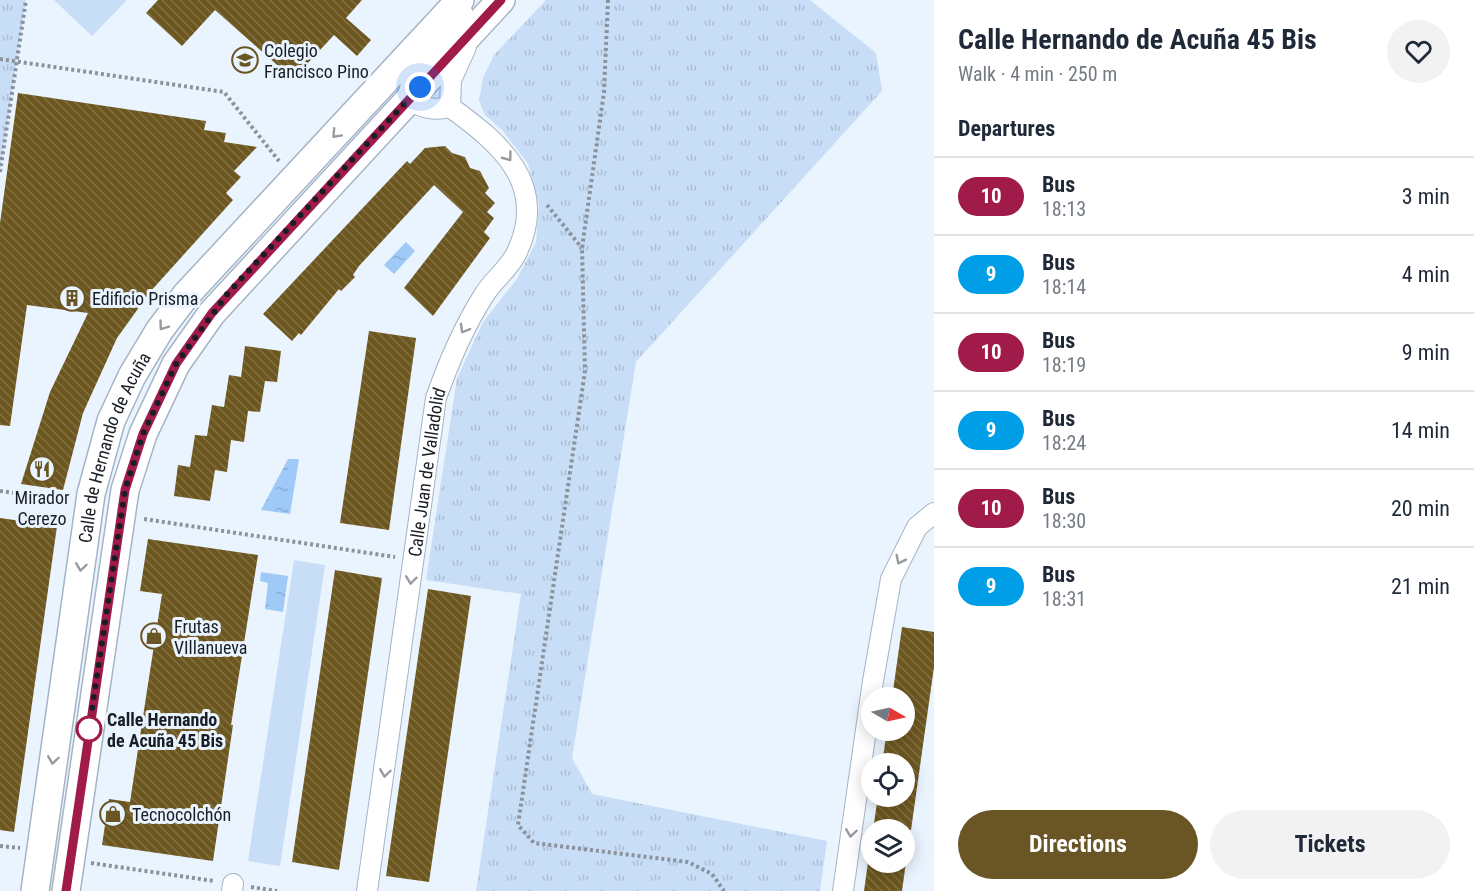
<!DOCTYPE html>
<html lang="en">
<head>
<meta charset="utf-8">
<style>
	:root { --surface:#fff; --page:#f2f2f3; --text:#1f2937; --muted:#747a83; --line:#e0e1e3; --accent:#6a5625 }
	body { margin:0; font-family:"Roboto Condensed",sans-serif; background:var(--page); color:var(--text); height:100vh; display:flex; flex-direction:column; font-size:22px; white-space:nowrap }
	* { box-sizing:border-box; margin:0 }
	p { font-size:20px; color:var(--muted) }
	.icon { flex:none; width:33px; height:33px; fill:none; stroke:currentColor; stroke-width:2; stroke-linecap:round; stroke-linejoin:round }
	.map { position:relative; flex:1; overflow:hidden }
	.details { display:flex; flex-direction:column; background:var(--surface); width:540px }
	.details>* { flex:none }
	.badge { padding:0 12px; border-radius:20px; font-size:21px; line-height:39px }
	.needle { width:39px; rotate:99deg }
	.buttons { position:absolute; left:861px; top:687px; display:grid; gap:12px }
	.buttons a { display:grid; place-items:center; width:54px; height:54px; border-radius:50%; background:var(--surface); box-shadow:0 3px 15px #0003; font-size:30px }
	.you { position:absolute; width:30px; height:30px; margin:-15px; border:4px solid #fff; border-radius:50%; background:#1a73e8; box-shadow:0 0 0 9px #1a73e833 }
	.map>.badge { position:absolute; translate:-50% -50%; box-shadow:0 0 0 3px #fff }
	h2 { padding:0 24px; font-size:22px; line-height:54px }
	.round { display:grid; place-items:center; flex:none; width:63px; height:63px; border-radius:32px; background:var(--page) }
	.head { display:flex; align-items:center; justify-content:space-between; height:102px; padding:0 24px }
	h1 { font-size:28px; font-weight:700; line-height:45px }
	.primary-button { display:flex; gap:12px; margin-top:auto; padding:12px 24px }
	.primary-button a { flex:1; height:69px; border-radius:36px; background:var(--accent); color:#fff; font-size:24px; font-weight:700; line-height:69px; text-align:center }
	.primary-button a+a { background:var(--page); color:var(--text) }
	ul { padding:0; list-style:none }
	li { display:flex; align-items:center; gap:18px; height:78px; padding:0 24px; border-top:2px solid var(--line) }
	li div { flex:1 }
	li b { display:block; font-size:22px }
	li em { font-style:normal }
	li .badge { min-width:66px; font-weight:700; text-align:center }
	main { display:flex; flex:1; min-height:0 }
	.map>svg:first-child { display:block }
	.grass { fill:url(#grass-tufts) }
	.garden { fill:#c8def7 }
	.water { fill:url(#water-ripples) }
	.building { fill:url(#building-back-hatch) }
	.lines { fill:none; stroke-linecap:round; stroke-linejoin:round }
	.street-casing { stroke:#a4b4c5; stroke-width:22 }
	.secondary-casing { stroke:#a4b4c5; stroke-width:30 }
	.path { stroke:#8b929c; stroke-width:4; stroke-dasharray:3 3; stroke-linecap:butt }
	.street { stroke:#fff; stroke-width:20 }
	.secondary { stroke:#fff; stroke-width:27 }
	.oneway { stroke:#989a9d }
	.line-casing { stroke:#fff; stroke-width:14 }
	.line { stroke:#a01a4a; stroke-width:9 }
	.walk { stroke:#191e25; stroke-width:6; stroke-dasharray:0 10.8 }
	.stop-dot { fill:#fff; stroke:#a01a4a; stroke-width:3 }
	.labels { text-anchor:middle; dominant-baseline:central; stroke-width:6; stroke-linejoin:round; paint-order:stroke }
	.poi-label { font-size:18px; fill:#191e25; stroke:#eaf4ff; text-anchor:start }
	.street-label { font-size:18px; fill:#191e25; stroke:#eaf4ff }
	.stop-label { font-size:18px; font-weight:bold; fill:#191e25; stroke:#eaf4ff; text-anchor:start }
</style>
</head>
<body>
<main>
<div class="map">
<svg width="934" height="891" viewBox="0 0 934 891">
	<defs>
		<pattern id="grass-tufts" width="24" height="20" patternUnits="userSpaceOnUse" patternTransform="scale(1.5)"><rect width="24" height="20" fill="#c8def7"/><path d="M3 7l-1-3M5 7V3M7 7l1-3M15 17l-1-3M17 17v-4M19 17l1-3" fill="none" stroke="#abbed4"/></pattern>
		<pattern id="water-ripples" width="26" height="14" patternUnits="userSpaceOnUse" patternTransform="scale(1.5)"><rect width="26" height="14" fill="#9fc9f7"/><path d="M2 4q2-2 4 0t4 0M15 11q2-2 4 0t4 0" fill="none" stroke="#88acd4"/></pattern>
		<pattern id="building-back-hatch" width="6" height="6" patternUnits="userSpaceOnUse" patternTransform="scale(1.5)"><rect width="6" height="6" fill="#6d571f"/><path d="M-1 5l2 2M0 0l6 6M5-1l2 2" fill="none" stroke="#807047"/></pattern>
	</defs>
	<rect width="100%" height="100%" fill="#eaf4ff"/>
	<g class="grass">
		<path d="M0 0H26L0 172Z"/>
		<path d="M546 0H810L876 53 882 91 636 362 572 758 592 794 827 841 820 891H476L521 594 426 580 457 378 483 322 517 279 536 242 539 204 528 164 503 131 485 115 479 101 483 78 494 55Z"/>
	</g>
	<g class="garden">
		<path d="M54 0H127L92 36Z"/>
		<path d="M294 560 325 565 280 866 248 861Z"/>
	</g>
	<g class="water">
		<path d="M406 242 415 251 394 274 384 265Z"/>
		<path d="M288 459H299L290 514 261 510Z"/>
		<path d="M261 572 288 576 283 612 265 609 268 583 260 581Z"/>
	</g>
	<g class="building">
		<path d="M158 0H362L346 18 371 40 357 56 334 35 293 79 215 10 182 46 146 13Z"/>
		<path d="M18 93 206 121 204 130 226 133 224 142 257 147 234 171 241 177 226 193 233 200 150 292 117 338 83 413 63 490 21 484 50 392 88 313 27 305 10 426 0 425V223Z"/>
		<path d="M445 146 452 153 465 157 470 168 480 171 489 188 485 193 495 203 487 212 494 218 484 232 490 238 433 316 404 288 463 212 434 185 359 266 353 275 355 277 341 291 339 289 301 335 299 333 292 341 263 314 407 161 410 164 425 148Z"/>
		<path d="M369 331 416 338 389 530 340 523Z"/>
		<path d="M245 346 281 351 277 382 265 381 260 412 248 411 244 442 231 440 227 472 215 470 210 501 174 496 178 465 190 467 195 435 207 436 212 405 224 407 229 375 241 377Z"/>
		<path d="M0 518 57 526 14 832 0 830Z"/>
		<path d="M148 539 258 555 231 725H233L213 861 102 845 109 799 130 802 146 697 162 594 140 591Z"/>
		<path d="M335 570 382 578 339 870 292 862Z"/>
		<path d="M428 589 471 596 429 882 386 876Z"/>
		<path d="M902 627 934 632V667L911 830H873L878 796H904V764H882L887 730H904V698H892Z"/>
		<path d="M868 862H906L902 891H864Z"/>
	</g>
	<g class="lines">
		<g class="street-casing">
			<g id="street">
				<path d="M450 107C433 111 424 108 408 100 409 68 443 39 463 14"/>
				<path d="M450 107 451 80 466 47"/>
				<path d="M232 891 233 884"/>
				<path id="s1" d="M367 891 436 398C449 361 463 328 484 295 493 280 510 268 517 252 549 184 500 143 450 107"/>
				<path d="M843 891 873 681 891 579 917 527 934 513"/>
			</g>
		</g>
		<g class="secondary-casing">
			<g id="secondary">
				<path id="s2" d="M35 891 91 494 111 421 132 376 159 331 186 295 460 0"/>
				<path d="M66 891 125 490 143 434 176 364 212 313 501 0"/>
			</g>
		</g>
		<g class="path">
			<path d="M608 0 604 92 582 248 585 371 518 825 534 843 688 862 712 874 724 891"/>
			<path d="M0 59 224 92 279 161"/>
			<path d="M0 172 26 0"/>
			<path d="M547 205 582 248"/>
			<path d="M0 491 69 500"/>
			<path d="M144 519 395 557"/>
			<path d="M0 846 20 848"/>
			<path d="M91 863 214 881"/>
			<path d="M251 887 277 891"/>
		</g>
		<use href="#street" class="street"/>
		<use href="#secondary" class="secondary"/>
	</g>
	<defs><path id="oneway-chevron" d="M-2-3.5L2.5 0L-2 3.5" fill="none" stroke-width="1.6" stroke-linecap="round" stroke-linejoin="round" transform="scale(1.5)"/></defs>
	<g class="oneway">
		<use href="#oneway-chevron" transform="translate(336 134) rotate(133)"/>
		<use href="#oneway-chevron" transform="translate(508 157) rotate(53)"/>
		<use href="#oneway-chevron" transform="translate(163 326) rotate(126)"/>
		<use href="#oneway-chevron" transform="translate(464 329) rotate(120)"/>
		<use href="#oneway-chevron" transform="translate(900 560) rotate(117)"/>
		<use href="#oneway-chevron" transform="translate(81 567) rotate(98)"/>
		<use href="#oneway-chevron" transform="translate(411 580) rotate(97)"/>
		<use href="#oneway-chevron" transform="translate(53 760) rotate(98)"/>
		<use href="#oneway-chevron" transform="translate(385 773) rotate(98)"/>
		<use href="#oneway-chevron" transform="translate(851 833) rotate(98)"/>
	</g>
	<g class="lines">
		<g class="line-casing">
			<path id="line" d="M66 891 125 490 143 434 176 364 212 313 501 0"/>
		</g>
		<use href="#line" class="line"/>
		<path class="walk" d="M89 729 125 490 143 434 176 364 228 293 420 87"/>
	</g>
	<defs>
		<g id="school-ring" transform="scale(1.35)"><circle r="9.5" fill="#eaf4ff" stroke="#6a5625" stroke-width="1.5"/><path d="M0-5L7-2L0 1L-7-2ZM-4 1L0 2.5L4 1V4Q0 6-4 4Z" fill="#6a5625"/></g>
		<g id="building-ring" transform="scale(1.35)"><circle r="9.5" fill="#eaf4ff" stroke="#6a5625" stroke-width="1.5"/><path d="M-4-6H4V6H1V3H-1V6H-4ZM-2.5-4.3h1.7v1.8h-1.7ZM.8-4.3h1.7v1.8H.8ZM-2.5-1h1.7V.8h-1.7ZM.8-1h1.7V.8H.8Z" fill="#6a5625"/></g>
		<g id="restaurant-ring" transform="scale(1.35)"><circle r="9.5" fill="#eaf4ff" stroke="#6a5625" stroke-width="1.5"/><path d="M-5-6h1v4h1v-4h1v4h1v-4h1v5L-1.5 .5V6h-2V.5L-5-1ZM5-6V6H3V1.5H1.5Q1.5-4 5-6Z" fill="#6a5625"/></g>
		<g id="shop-ring" transform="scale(1.35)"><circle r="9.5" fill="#eaf4ff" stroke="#6a5625" stroke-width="1.5"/><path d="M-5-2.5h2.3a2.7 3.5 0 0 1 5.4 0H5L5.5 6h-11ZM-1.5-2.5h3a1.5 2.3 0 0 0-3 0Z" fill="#6a5625"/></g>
	</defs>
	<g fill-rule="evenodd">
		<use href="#school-ring" x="245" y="60"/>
		<use href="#building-ring" x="72" y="298"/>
		<use href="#restaurant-ring" x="42" y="469"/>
		<use href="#shop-ring" x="154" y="636"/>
		<use href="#shop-ring" x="113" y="814"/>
	</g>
	<circle class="stop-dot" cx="89" cy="729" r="12"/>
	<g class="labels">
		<g class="poi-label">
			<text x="264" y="50">Colegio<tspan x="264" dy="21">Francisco Pino</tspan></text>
			<text x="92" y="298">Edificio Prisma</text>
			<text x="42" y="497" text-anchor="middle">Mirador<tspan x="42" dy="21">Cerezo</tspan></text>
			<text x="174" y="626">Frutas<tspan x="174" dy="21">VIllanueva</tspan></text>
			<text x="132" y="814">Tecnocolchón</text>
		</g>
		<g class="street-label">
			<text stroke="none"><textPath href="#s2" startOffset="452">Calle de Hernando de Acuña</textPath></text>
			<text stroke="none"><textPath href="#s1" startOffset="423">Calle Juan de Valladolid</textPath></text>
		</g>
		<g class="stop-label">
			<text x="107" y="719">Calle Hernando<tspan x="107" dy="21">de Acuña 45 Bis</tspan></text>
		</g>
	</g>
</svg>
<div class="buttons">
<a><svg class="needle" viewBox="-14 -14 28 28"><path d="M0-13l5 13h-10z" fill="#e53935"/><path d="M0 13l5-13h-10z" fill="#747a83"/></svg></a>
<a><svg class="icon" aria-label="locate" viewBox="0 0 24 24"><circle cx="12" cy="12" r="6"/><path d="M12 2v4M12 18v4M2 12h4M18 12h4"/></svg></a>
<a><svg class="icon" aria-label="layers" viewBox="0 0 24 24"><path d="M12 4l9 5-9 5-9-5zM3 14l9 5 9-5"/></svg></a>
</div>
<div class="you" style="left:420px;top:87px"></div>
</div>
<section class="details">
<div class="head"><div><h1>Calle Hernando de Acuña 45 Bis</h1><p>Walk · 4 min · 250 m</p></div><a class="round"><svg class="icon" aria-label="heart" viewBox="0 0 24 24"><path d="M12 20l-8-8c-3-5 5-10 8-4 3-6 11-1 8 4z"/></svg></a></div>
<h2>Departures</h2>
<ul>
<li><span class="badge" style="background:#a01a4a;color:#fff">10</span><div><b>Bus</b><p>18:13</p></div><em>3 min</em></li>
<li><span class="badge" style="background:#009ee6;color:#fff">9</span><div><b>Bus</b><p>18:14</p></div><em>4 min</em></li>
<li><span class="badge" style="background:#a01a4a;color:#fff">10</span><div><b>Bus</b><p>18:19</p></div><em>9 min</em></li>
<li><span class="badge" style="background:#009ee6;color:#fff">9</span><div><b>Bus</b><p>18:24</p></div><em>14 min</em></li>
<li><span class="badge" style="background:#a01a4a;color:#fff">10</span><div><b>Bus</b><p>18:30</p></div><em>20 min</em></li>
<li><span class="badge" style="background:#009ee6;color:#fff">9</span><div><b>Bus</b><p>18:31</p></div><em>21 min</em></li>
</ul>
<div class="primary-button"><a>Directions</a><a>Tickets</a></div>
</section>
</main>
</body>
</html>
